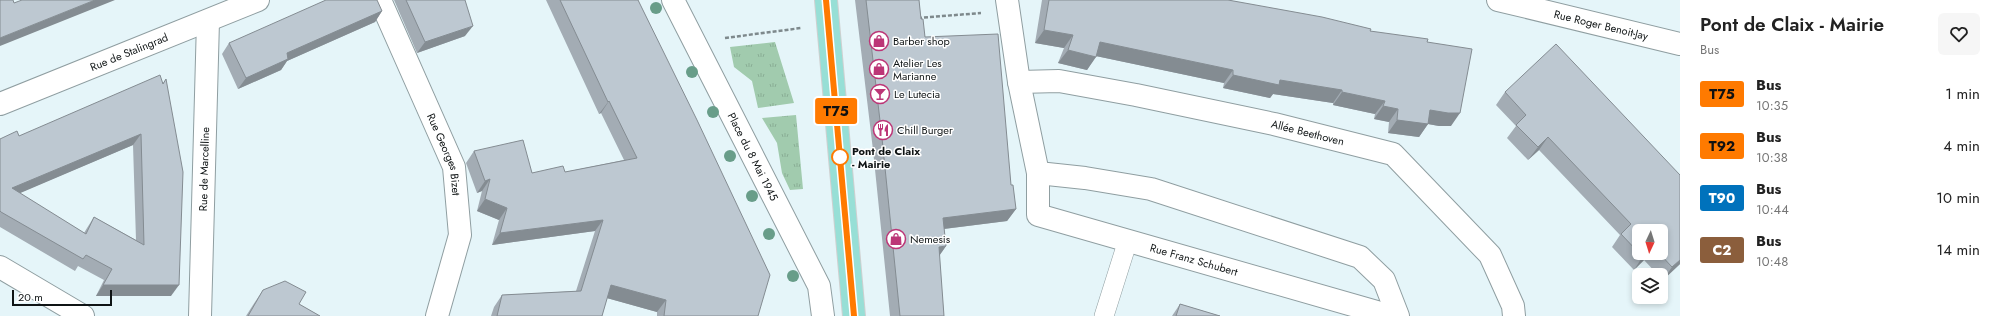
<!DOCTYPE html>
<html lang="en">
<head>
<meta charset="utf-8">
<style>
	:root { --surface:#fff; --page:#f6f6f6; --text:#222; --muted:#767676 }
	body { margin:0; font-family:Jost,sans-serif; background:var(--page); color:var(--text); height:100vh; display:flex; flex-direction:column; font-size:15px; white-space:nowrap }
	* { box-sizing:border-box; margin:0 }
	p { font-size:13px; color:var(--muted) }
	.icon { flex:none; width:22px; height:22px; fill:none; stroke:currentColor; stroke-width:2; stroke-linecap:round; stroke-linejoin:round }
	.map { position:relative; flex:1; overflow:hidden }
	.panel { display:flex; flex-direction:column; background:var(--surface); width:320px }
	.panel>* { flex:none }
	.badge { padding:0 8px; border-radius:3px; font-size:14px; line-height:26px }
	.needle { width:26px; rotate:184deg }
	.tools { position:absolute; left:1632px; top:224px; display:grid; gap:8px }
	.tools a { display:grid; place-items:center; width:36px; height:36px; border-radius:6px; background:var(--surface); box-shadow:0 2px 6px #0003; font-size:20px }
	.scale { position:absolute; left:12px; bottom:10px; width:100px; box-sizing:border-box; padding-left:4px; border:2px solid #0f1415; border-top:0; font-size:11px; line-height:14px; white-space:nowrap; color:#0f1415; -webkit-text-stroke:3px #fff; paint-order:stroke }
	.map>.badge { position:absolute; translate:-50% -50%; box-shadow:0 0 0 2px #fff }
	.round { display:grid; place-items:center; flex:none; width:42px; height:42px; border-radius:6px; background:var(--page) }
	.head { display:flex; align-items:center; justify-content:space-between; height:68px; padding:0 20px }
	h1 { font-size:19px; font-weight:600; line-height:30px }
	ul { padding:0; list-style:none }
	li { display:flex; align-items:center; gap:12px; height:52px; padding:0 20px }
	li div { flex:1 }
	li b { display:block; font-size:15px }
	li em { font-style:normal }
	li .badge { min-width:44px; font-weight:700; text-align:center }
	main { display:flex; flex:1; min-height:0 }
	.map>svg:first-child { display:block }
	.grass { fill:url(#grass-tufts) }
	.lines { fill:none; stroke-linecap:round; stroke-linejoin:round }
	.service-casing { stroke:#8f9ea1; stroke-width:20 }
	.pedestrian-casing { stroke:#8f9ea1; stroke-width:24 }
	.minor-casing { stroke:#8f9ea1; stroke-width:24 }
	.primary-casing { stroke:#cfd0d0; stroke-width:24 }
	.path { stroke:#7e898c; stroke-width:2.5; stroke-dasharray:4 2; stroke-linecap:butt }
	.service { stroke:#fff; stroke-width:19 }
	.pedestrian { stroke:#fff; stroke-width:22 }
	.minor { stroke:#fff; stroke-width:22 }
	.primary { stroke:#97dfd6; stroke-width:22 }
	.tree { fill:#689d89 }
	.wall { fill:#a3acb4; fill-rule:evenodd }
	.shaded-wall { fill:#848c92 }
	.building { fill:#bdc8d1; stroke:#848c92; fill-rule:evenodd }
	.line-casing { stroke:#fff; stroke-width:9 }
	.line { stroke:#ff7a00; stroke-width:6 }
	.stop-dot { fill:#fff; stroke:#ff7a00; stroke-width:2 }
	.labels { text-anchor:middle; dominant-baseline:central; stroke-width:3; stroke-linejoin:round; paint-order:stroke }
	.street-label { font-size:11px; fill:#0f1415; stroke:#fff }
	.poi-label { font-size:11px; fill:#0f1415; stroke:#fff; text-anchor:start }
	.stop-label { font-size:11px; font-weight:bold; fill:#0f1415; stroke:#fff; text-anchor:start }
</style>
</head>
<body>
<main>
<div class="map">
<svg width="1680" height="316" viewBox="0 0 1680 316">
	<defs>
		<pattern id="grass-tufts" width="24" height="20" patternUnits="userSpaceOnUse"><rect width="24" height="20" fill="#a1cbae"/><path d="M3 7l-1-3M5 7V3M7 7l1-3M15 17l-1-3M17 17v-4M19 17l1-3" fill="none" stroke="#89ad95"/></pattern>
	</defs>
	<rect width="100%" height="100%" fill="#e5f5f9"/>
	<g class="grass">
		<path d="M775 42 794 103 758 108 752 81 734 67 730 47Z"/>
		<path d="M796 115 803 189 790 190 782 173 777 143 762 118Z"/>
	</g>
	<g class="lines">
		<g class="service-casing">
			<path id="service" d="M1104 316 1128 240"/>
		</g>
		<g class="pedestrian-casing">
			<g id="pedestrian">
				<path id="s1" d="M673 0 819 286 823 316"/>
			</g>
		</g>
		<g class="minor-casing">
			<g id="minor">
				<path id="s2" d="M380 0 454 167 460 235 437 316"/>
				<path id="s3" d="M1007 0 1019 82 1038 173V215L1391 316"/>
				<path id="s4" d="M1498 0 1680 44"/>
				<path id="s5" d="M1019 82 1059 81 1136 95 1274 124 1393 154 1490 255 1513 306 1514 316"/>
				<path id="s6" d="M0 104 258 0"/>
				<path d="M1038 173 1085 178 1151 189 1360 257 1384 280 1398 316"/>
				<path d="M0 267 83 316"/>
				<path id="s7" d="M200 316 208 21"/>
			</g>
		</g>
		<g class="primary-casing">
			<path id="primary" d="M826 0 854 316"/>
		</g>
		<g class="path">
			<path d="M918 18 981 13"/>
			<path d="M725 38 801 28"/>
		</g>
		<use href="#service" class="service"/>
		<use href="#pedestrian" class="pedestrian"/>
		<use href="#minor" class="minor"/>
		<use href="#primary" class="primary"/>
	</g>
	<g class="tree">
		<circle cx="656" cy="8" r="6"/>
		<circle cx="692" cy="72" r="6"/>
		<circle cx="713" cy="112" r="6"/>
		<circle cx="730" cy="156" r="6"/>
		<circle cx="752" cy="196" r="6"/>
		<circle cx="769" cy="234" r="6"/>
		<circle cx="793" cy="276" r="6"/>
	</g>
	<g class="wall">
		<path d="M394 0H465V36L417 53Z"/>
		<path d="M546 0H638L758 316H657V312L607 298 602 316H491L494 307 502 295 576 291 595 231 492 245 499 220 477 211 482 191 477 193 466 163 474 151 532 173 565 172 624 160 601 113 599 114Z"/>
		<path d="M855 0H919L921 19 925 37 1011 185 1016 209 1007 221 944 229 946 246 939 256 944 316H890L873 150Z"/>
		<path d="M1042 0H1228L1370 31 1427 42 1451 126H1439L1428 124 1419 137 1388 133 1389 122 1374 119 1375 114 1333 105V103L1273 94 1270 98 1223 88 1224 83 1096 56 1087 70 1058 63 1064 48 1035 43Z"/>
		<path d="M382 11 375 22 287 61 281 70 238 89 222 54 229 43Z"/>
		<path d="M166 79 171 296H96L104 280 78 266 75 271 0 227V139L19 136 163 83ZM133 145 136 240 94 217 87 228 84 233 19 193Z"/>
		<path d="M1505 92 1680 264 1663 280 1661 278V275H1658L1644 260 1634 270 1612 247 1620 235 1539 150 1528 160 1507 138 1516 126 1496 105ZM1639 231 1661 253H1639Z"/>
		<path d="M263 290 299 304 320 316H246L253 305Z"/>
		<path d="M1180 304 1220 316H1172Z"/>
	</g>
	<g class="shaded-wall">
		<path d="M95 0H115L0 46V38Z"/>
		<path d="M382 11 375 22 287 61 281 70 238 89 246 78 287 53Z"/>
		<path d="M473 26 465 36 417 53 425 42Z"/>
		<path d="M1044 30 1073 35 1064 48 1035 43Z"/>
		<path d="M1100 42 1233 70 1224 83 1091 55Z"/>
		<path d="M1068 50 1096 57 1087 70 1058 63Z"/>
		<path d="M1233 75 1280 80 1342 90 1333 103 1273 94 1270 98 1223 88Z"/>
		<path d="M1342 92 1385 101 1375 114 1333 105Z"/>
		<path d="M609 101 601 113 599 114 608 102Z"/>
		<path d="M1383 106 1398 109 1389 122 1374 119Z"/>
		<path d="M1430 110 1460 113 1451 126H1439L1428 124 1419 137 1388 133 1397 120Z"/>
		<path d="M141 134 133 145 4 200 12 188Z"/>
		<path d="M1548 137 1539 150 1528 160 1538 147Z"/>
		<path d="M490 179 482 191 477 193 485 181Z"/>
		<path d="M485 199 507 208 499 220 477 211Z"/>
		<path d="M1016 209 1007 221 935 230 943 218Z"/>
		<path d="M603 220 595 231 492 245 500 233Z"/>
		<path d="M946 246 937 259 939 247Z"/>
		<path d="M1646 253H1649L1644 260 1634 270 1643 256Z"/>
		<path d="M1680 260V264L1663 280 1672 267Z"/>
		<path d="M103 285H179L171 296H96Z"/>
		<path d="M611 285 666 300 657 312 603 297Z"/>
	</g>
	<g class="building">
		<path d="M0 0H13L14 3 22 0H95L0 38Z"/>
		<path d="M326 0H377L382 11 287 53 288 59 246 78 229 43Z"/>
		<path d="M406 0H465L473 26 425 42Z"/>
		<path d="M560 0H638L697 120 770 275 758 316H664L666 300 611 285 602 316H497L502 295 581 291 603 220 500 233 507 208 485 199 490 179 485 181 474 151 523 140 532 173 563 166 565 172 637 158 609 101 608 102Z"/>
		<path d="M866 0H919L921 19H923L925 37 998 34 1011 185H1013L1016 209 943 218 946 246 939 247 944 316H900L882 138Z"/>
		<path d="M1049 0H1228L1322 17 1371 29 1370 31 1428 39 1427 42 1472 49 1460 113H1448L1430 110 1428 124 1397 120 1398 109 1383 106 1385 101 1342 92V90L1280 80 1279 85 1233 75V70L1100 42 1096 57 1068 50 1073 35 1044 30Z"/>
		<path d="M1556 44 1680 175V260L1672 267 1659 253H1661V231H1639V253L1621 234 1631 224 1548 137 1538 147 1516 125 1526 115 1505 92Z"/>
		<path d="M160 75 163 84 166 79 183 172 179 285H103L112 269 86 255 83 259 1 212 0 211V139L17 131 19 136ZM141 134 144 245 94 217 86 234 12 188Z"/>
		<path d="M1639 253H1646L1643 256Z"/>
		<path d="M285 281 306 292 299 304 320 316H248L263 290Z"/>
		<path d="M1180 304 1220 316H1176Z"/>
	</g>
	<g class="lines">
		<g class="line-casing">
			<path id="line" d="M826 0 854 316"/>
		</g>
		<use href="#line" class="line"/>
	</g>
	<defs>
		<g id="shop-ring" transform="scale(1)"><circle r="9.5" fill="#fff" stroke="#bc3677" stroke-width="1.5"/><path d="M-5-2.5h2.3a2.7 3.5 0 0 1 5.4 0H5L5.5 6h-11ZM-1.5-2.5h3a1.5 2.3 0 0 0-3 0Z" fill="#bc3677"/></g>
		<g id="bar-ring" transform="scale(1)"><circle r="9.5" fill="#fff" stroke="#bc3677" stroke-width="1.5"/><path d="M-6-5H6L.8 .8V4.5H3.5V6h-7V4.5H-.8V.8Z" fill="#bc3677"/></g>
		<g id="restaurant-ring" transform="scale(1)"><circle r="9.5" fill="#fff" stroke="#bc3677" stroke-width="1.5"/><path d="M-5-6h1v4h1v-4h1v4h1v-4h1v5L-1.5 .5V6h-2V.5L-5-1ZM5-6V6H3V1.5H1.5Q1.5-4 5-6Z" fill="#bc3677"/></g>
	</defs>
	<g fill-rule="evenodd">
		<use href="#shop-ring" x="879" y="41"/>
		<use href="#shop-ring" x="879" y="69"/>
		<use href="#bar-ring" x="880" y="94"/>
		<use href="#restaurant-ring" x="883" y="130"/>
		<use href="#shop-ring" x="896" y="239"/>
	</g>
	<circle class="stop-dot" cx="840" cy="157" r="8"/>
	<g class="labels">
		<g class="street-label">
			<text stroke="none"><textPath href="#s4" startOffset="106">Rue Roger Benoit-Jay</textPath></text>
			<text stroke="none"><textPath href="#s6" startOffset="139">Rue de Stalingrad</textPath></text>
			<text stroke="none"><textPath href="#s5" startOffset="294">Allée Beethoven</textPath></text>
			<text stroke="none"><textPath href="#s2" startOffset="168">Rue Georges Bizet</textPath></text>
			<text stroke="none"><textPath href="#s1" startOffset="176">Place du 8 Mai 1945</textPath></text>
			<text stroke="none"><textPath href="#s7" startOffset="147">Rue de Marcelline</textPath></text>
			<text stroke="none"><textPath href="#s3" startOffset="380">Rue Franz Schubert</textPath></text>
		</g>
		<g class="poi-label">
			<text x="893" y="41">Barber shop</text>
			<text x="893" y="63">Atelier Les<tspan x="893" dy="13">Marianne</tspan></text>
			<text x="894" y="94">Le Lutecia</text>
			<text x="897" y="130">Chill Burger</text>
			<text x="910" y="239">Nemesis</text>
		</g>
		<g class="stop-label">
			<text x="852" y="151">Pont de Claix<tspan x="852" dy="13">- Mairie</tspan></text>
		</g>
	</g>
</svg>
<div class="tools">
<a><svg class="needle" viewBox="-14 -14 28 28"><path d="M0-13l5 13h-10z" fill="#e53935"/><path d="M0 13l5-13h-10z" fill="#767676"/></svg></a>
<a><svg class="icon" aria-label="layers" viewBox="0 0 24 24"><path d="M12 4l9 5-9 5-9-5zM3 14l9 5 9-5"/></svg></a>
</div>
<div class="scale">20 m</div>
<b class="badge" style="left:836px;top:111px;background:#ff7a00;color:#111">T75</b>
</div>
<section class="panel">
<div class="head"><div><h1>Pont de Claix - Mairie</h1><p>Bus</p></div><a class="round"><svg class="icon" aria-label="heart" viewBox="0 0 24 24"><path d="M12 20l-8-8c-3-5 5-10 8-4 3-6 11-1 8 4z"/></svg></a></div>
<ul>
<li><span class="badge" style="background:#ff7a00;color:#111">T75</span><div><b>Bus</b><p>10:35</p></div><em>1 min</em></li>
<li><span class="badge" style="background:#ff7a00;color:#111">T92</span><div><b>Bus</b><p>10:38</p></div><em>4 min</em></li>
<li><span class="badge" style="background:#0072bc;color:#fff">T90</span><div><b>Bus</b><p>10:44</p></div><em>10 min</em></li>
<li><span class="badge" style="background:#8b5e3c;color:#fff">C2</span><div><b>Bus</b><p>10:48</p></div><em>14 min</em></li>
</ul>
</section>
</main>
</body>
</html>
